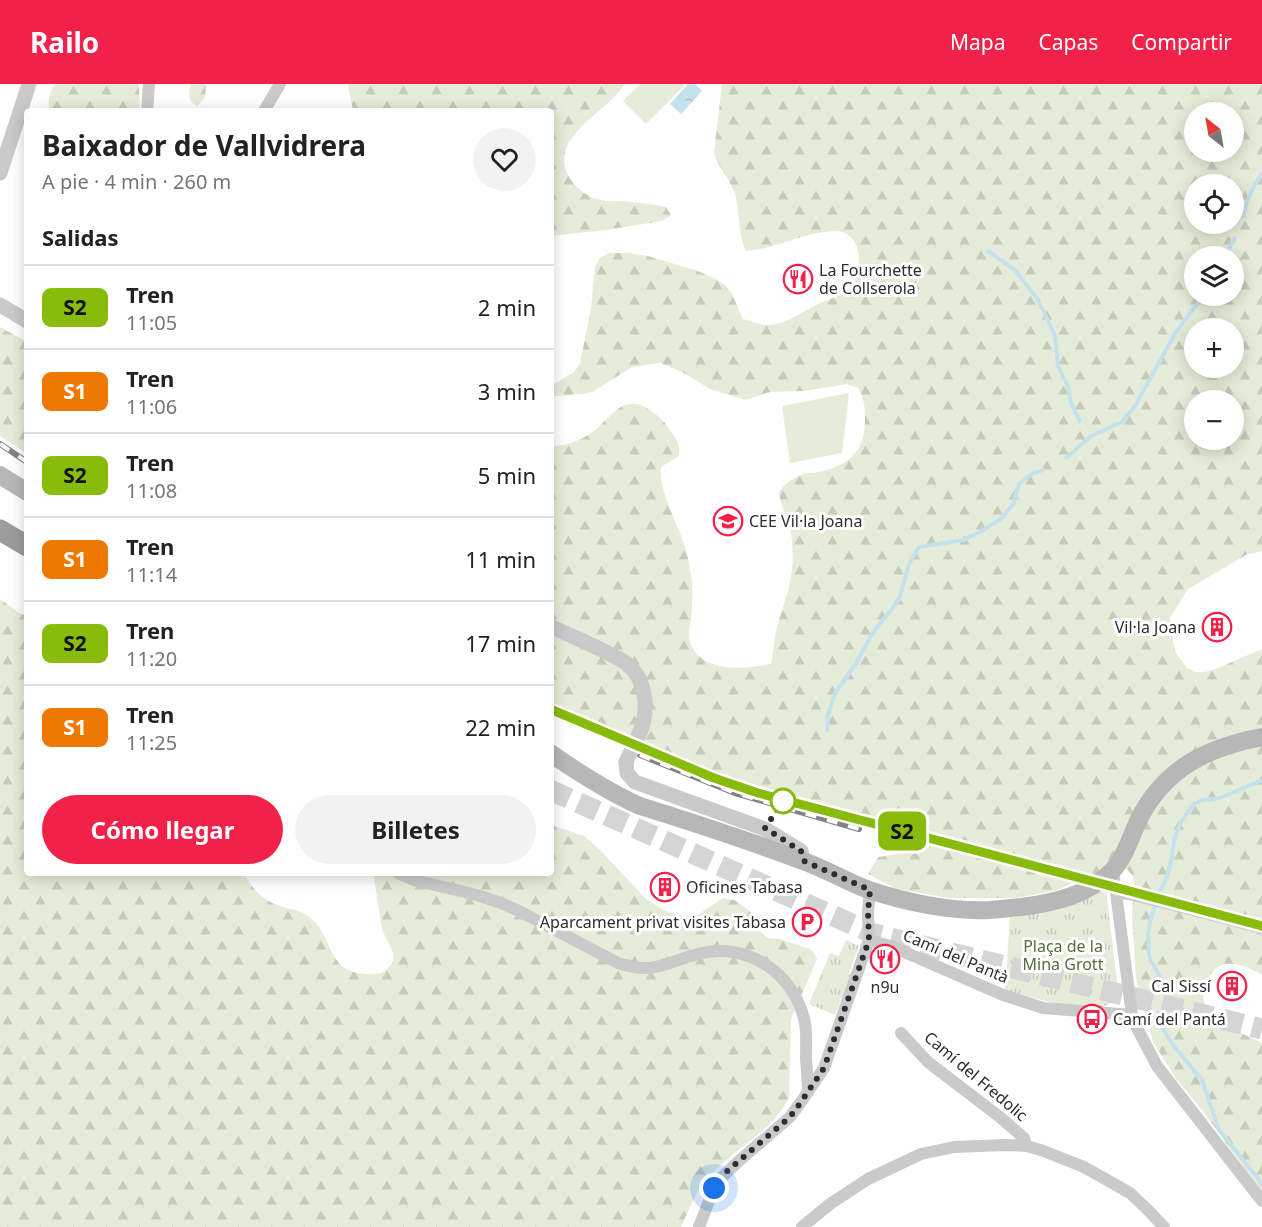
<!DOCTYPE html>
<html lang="es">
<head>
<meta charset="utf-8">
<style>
	:root { --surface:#fff; --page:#f2f2f2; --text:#222; --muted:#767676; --line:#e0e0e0; --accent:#f22149 }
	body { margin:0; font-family:"Noto Sans",sans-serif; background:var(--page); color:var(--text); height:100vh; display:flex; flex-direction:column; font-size:22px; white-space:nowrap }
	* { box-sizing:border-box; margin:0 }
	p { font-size:20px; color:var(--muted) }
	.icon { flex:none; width:33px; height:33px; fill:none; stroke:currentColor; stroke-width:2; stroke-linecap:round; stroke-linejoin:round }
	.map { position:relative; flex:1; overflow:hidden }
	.details { position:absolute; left:24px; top:24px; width:530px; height:768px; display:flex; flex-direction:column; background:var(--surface); border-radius:6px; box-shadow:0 3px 15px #0003 }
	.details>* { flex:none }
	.badge { padding:0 12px; border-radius:9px; font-size:21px; line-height:39px }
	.needle { width:39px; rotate:329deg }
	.fabs { position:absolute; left:1184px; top:18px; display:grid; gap:12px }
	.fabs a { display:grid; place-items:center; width:60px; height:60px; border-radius:50%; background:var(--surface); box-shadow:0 3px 15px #0003; font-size:30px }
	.you { position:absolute; width:30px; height:30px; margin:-15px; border:4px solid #fff; border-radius:50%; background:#1a73e8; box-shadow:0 0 0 9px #1a73e833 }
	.map>.badge { position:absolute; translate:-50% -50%; box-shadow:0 0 0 3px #fff }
	h2 { padding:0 18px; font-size:22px; line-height:54px }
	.round { display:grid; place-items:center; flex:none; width:63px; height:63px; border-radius:32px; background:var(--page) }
	.headline { display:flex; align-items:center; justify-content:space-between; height:102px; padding:0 18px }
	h1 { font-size:28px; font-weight:700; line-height:45px }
	.button { display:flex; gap:12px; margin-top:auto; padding:12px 18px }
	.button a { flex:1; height:69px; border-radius:36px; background:var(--accent); color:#fff; font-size:24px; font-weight:700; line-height:69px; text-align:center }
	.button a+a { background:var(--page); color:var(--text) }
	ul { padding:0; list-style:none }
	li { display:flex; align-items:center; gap:18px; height:84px; padding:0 18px; border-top:2px solid var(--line) }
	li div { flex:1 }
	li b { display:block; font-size:22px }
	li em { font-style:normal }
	li .badge { min-width:66px; font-weight:700; text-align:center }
	header { display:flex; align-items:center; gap:36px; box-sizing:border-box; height:84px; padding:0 30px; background:var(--accent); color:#fff }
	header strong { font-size:28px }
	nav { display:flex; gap:33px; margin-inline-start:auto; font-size:21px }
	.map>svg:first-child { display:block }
	.forest { fill:url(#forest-firs); fill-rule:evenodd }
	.park { fill:url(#park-tufts) }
	.pitch { fill:#e6ecd9 }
	.water { fill:url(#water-ripples) }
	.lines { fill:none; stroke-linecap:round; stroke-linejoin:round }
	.stream { stroke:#c3e2ee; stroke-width:4 }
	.trunk-tunnel { stroke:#d5d5d5; stroke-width:21; stroke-dasharray:21 10; stroke-linecap:butt }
	.minor { stroke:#cacaca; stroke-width:12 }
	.tertiary { stroke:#cacaca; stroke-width:15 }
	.secondary { stroke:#b7b7b7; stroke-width:18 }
	.trunk { stroke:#9c9c9c; stroke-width:21 }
	.rail-casing { stroke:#828282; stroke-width:6 }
	.rail { stroke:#fff; stroke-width:4; stroke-dasharray:11; stroke-linecap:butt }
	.tertiary-bridge { stroke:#cacaca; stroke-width:15 }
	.line-casing { stroke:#fff; stroke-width:14 }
	.line { stroke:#88bb0b; stroke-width:9 }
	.walk { stroke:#2d2d2d; stroke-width:6; stroke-dasharray:0 10.8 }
	.stop-dot { fill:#fff; stroke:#88bb0b; stroke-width:3 }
	.labels { text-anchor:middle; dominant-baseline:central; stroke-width:6; stroke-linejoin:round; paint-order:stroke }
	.poi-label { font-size:16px; fill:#2d2d2d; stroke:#fff; text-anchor:start }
	.park-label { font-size:16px; fill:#566c37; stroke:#fff }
	.street-label { font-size:16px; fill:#2d2d2d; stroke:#fff }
</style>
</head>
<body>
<header>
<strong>Railo</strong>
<nav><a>Mapa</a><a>Capas</a><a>Compartir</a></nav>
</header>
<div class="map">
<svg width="1262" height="1143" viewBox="0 0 1262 1143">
	<defs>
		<pattern id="forest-firs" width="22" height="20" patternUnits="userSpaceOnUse" patternTransform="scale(1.5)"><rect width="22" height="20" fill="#e6ecd9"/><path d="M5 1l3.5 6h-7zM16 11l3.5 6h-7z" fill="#c6cbbb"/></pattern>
		<pattern id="park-tufts" width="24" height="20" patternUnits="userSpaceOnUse" patternTransform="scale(1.5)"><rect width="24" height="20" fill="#e6ecd9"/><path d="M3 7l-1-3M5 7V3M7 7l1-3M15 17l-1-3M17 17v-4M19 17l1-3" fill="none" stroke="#c6cbbb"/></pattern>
		<pattern id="water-ripples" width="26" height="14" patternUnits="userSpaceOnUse" patternTransform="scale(1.5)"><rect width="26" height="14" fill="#c3e2ee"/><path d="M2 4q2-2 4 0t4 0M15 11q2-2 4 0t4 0" fill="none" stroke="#a8c2cc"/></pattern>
	</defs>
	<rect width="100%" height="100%" fill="#fff"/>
	<g class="forest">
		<path d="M55 0H139L140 27H50C47 17 49 9 55 0Z"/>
		<path d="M191 0H206C206 8 205 17 197 22 188 18 188 9 191 0Z"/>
		<path d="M348 0H625C620 6 616 12 610 17 588 38 548 62 571 96 577 105 589 114 601 116 608 118 616 117 624 117 638 119 652 120 666 123L671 131 662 137 606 146 551 152 550 27H353Z"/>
		<path d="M722 0H1262V467L1246 471 1188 505 1170 534 1173 558 1176 569 1187 584 1196 588H1205L1218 584 1262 565V891C1253 885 1237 878 1226 880 1214 881 1202 899 1203 911 1203 919 1208 927 1213 932 1224 944 1247 951 1262 959V1110L1206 1031 1177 996 1153 958 1136 894 1132 831 1134 800 1133 793 1127 785 1092 790 1055 807 1016 814H949L897 805 868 790 878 773C894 771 916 769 917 749 899 740 879 738 860 733 835 728 809 722 784 714 704 690 627 655 551 620V362C565 362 577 358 590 350 613 334 623 304 655 330 659 333 662 335 665 339 669 345 678 356 679 363 680 366 679 369 679 372L661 383C659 408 675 434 683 457 688 470 690 485 692 498 693 510 692 523 691 535 690 540 688 547 689 553 689 558 693 565 696 569 713 589 749 584 771 580 774 567 774 552 778 539 788 508 795 490 792 457 791 439 781 425 779 408 785 400 791 395 801 391 805 389 809 389 814 389 844 383 864 372 865 339 865 325 865 315 858 304L847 300 804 307 770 308 745 316 710 305 682 288 660 279 632 283 594 307 584 310 554 312 551 309V302L574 288 580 279 591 225 595 183 600 174 609 169H628L648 172 698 187 716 195 725 201 731 208 743 235C751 237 762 242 770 241 787 239 801 229 816 221 827 215 844 213 852 202 863 184 863 148 836 147 830 147 823 148 818 149 793 154 771 165 746 167 737 149 741 126 734 107 728 93 718 83 714 69ZM1194 28H1233V68H1194ZM1194 100H1233V140H1194ZM1194 172H1233V212H1194ZM1194 244H1233V284H1194ZM1194 316H1233V356H1194Z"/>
		<path d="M0 243 27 258V370L0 352Z"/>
		<path d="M0 515 19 529 27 532V789H243C252 804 263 817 280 822 293 826 304 827 314 837 327 850 329 871 343 883 351 889 361 890 370 890 376 891 382 890 387 885 403 871 385 858 382 844 378 826 377 807 373 789H550L551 741 584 752 600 766 646 815 665 827 685 833 696 832 723 814 734 816 751 828 760 848 768 854 780 855 812 866 817 875 791 935 789 1014C772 1047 736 1064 710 1091 697 1105 689 1125 681 1143H0Z"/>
	</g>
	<g class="park">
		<path d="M1106 806 1119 914 1112 919 1093 927 1032 914 1005 906 1010 833 1059 821Z"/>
		<path d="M846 856 859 862 849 889 852 891 835 931 809 920 830 869 839 872Z"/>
	</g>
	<g class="pitch">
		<path d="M640 0H682L684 2 646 40 623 17Z"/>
		<path d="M849 309 842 369 790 379 782 322Z"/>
	</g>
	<path class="water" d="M688 0H695L702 7 681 30 670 20Z"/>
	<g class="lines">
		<g class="stream">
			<path d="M1243 132C1246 118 1253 102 1262 90"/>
			<path d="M988 167 1015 186 1038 216 1055 252 1058 282 1068 303 1071 319 1080 337"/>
			<path d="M1225 172 1235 154"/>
			<path d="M1066 374 1091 352 1122 338 1135 322 1176 248 1203 212"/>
			<path d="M827 647 828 631 835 609 855 581 874 547 899 516 909 480 919 463 963 456 982 447 1002 434 1013 420 1019 400 1030 391 1043 386"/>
			<path d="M1162 896 1151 877 1149 871 1148 850 1151 834 1161 805 1167 793 1172 773 1174 756 1181 738 1194 720 1202 716 1220 714 1262 696"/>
			<path d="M1159 929 1157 935 1173 961 1202 996 1219 1046 1257 1093 1262 1101"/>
		</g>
		<path class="trunk-tunnel" d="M550 706 874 850 1262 945"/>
		<g class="minor">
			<path d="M147 27 149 0"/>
			<path d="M264 27 280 0"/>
			<path d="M1113 786 1132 931 1137 944 1157 982 1262 1117"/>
			<path d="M398 789 414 796 477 811 501 819 519 827 618 879C656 891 663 879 698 870 747 857 795 889 805 939 807 951 806 963 806 975 807 986 808 997 808 1008"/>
			<path d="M1116 809 1129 810 1174 821 1262 844"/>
			<path d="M869 856 893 863 1003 911 1043 924 1132 931"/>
			<path d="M901 949 928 978 1001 1034 1024 1054 1026 1062"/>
			<path d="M699 1143 714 1104 719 1096 740 1076 790 1033 801 1018 824 984 869 856 868 828 870 806"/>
			<path d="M802 1143 830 1120 868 1095 921 1070 954 1063 1006 1061 1026 1062 1041 1066 1084 1083 1130 1109 1149 1127 1164 1143"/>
		</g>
		<g class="tertiary">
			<path d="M0 89 29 0"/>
			<path d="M0 221 27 237"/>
			<path d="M550 542C569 551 588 559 606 568 613 572 621 575 627 580 646 595 649 624 641 646"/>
			<path d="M626 678 627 689 635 698 765 745 801 767 803 777"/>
		</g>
		<g class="secondary">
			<path d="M0 391 27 408"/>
			<path d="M550 669C579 689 608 708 640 722 695 739 749 757 803 777 826 785 847 798 869 806 905 818 952 828 990 826 1000 825 1011 824 1021 823 1054 819 1088 811 1112 787 1125 773 1131 752 1139 735 1165 684 1208 663 1262 653"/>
		</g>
		<path class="trunk" d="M0 446 27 462"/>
		<g class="rail-casing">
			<g id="rail">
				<path d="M0 360 27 378"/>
				<path d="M550 625 629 658"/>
				<path d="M640 671 735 709 859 745"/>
			</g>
		</g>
		<use href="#rail" class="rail"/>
		<path class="tertiary-bridge" d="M626 678 641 646"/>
	</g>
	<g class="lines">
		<g class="line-casing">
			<path id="line" d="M550 625 714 694 758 709 1262 842"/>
		</g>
		<use href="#line" class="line"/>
		<path class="walk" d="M714 1104 725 1089 790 1033 801 1018 824 984 869 856 868 828 870 806 804 777 801 767 765 744 783 717"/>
	</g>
	<defs>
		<g id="restaurant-ring" transform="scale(1.5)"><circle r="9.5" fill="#fff" stroke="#f22149" stroke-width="1.5"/><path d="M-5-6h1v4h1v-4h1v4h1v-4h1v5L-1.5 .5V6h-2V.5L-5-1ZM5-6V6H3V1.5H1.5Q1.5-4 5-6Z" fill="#f22149"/></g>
		<g id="school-ring" transform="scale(1.5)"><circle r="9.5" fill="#fff" stroke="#f22149" stroke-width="1.5"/><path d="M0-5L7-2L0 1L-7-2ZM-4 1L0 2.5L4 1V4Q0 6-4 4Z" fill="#f22149"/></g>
		<g id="building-ring" transform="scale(1.5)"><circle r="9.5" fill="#fff" stroke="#f22149" stroke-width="1.5"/><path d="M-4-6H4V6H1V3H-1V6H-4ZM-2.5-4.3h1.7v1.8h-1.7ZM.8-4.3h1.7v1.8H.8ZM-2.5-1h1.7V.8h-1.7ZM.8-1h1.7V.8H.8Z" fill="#f22149"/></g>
		<g id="parking-ring" transform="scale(1.5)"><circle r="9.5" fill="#fff" stroke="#f22149" stroke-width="1.5"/><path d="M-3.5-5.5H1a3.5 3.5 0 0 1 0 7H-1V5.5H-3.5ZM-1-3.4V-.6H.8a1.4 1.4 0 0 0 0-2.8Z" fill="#f22149"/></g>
		<g id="bus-ring" transform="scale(1.5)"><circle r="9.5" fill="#fff" stroke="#f22149" stroke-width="1.5"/><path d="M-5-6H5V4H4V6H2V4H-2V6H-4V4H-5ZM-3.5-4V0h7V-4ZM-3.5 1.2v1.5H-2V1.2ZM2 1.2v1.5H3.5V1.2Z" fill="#f22149"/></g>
	</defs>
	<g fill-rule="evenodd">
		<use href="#restaurant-ring" x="798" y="195"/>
		<use href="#school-ring" x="728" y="437"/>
		<use href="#building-ring" x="1217" y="543"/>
		<use href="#building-ring" x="665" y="803"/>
		<use href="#parking-ring" x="807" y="838"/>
		<use href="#restaurant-ring" x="885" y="875"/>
		<use href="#building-ring" x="1232" y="902"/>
		<use href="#bus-ring" x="1092" y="935"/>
	</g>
	<circle class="stop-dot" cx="783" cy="717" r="12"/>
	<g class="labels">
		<g class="poi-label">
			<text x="819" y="186">La Fourchette<tspan x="819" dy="18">de Collserola</tspan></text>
			<text x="749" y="437">CEE Vil·la Joana</text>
			<text x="1196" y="543" text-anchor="end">Vil·la Joana</text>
			<text x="686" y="803">Oficines Tabasa</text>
			<text x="786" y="838" text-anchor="end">Aparcament privat visites Tabasa</text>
			<text x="1211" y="902" text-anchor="end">Cal Sissí</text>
			<text x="885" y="903" text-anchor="middle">n9u</text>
			<text x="1113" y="935">Camí del Pantá</text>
		</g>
		<g class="park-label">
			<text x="1063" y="862">Plaça de la<tspan x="1063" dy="18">Mina Grott</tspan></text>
		</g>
		<g class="street-label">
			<text transform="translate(956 872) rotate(23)">Camí del Pantà</text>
			<text transform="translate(976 992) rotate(40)">Camí del Fredolic</text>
		</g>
	</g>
</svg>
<div class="fabs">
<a><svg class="needle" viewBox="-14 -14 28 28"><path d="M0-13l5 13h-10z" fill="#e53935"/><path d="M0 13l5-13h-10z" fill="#767676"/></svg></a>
<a><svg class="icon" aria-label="locate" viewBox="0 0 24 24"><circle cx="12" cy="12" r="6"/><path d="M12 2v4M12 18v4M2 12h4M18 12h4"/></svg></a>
<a><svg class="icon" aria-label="layers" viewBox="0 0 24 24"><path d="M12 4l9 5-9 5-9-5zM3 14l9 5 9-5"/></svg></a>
<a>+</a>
<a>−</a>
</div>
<div class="you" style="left:714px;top:1104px"></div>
<b class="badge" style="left:902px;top:747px;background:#88bb0b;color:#111">S2</b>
<section class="details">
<div class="headline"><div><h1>Baixador de Vallvidrera</h1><p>A pie · 4 min · 260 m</p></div><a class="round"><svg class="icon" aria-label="heart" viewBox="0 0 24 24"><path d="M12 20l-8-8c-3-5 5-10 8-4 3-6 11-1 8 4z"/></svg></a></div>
<h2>Salidas</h2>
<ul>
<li><span class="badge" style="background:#88bb0b;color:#111">S2</span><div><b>Tren</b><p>11:05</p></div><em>2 min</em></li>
<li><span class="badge" style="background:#ef7900;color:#fff">S1</span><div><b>Tren</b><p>11:06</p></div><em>3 min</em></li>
<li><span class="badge" style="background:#88bb0b;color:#111">S2</span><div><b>Tren</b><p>11:08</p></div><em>5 min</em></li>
<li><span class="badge" style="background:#ef7900;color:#fff">S1</span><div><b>Tren</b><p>11:14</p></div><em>11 min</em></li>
<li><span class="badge" style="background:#88bb0b;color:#111">S2</span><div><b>Tren</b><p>11:20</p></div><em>17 min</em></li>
<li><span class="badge" style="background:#ef7900;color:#fff">S1</span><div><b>Tren</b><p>11:25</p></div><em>22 min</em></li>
</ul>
<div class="button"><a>Cómo llegar</a><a>Billetes</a></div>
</section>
</div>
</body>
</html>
